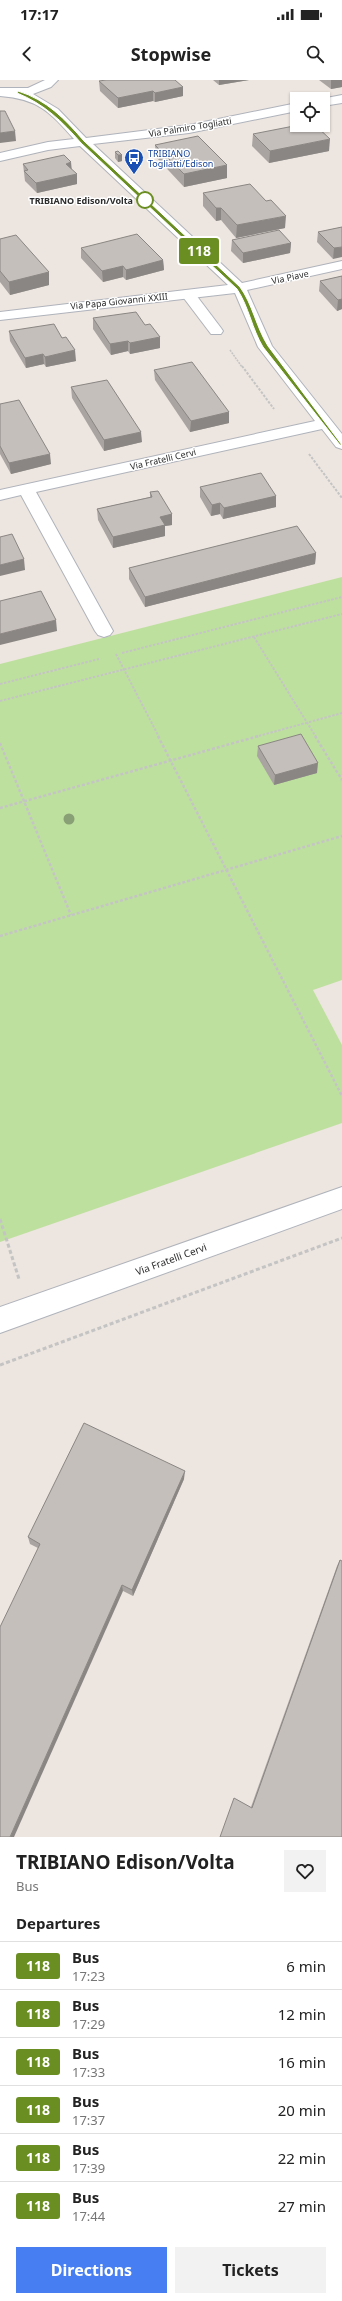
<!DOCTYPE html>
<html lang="en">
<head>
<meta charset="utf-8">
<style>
	:root { --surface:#fff; --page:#f2f2f2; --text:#222; --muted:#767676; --line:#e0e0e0; --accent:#477ff2 }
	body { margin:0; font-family:"Noto Sans",sans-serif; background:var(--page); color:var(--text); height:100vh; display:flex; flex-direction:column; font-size:15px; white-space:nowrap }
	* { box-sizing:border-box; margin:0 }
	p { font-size:13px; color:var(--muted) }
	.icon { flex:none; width:22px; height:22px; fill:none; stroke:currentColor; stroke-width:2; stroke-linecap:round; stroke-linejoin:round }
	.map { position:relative; height:1757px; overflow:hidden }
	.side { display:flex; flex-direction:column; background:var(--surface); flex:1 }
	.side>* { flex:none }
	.badge { padding:0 8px; border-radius:3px; font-size:14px; line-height:26px }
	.fabs { position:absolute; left:290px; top:12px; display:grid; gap:8px }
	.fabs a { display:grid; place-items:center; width:40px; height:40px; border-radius:0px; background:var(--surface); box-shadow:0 1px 3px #0004; font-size:20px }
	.map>.badge { position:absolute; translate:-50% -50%; box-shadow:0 0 0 2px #fff }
	h2 { padding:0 16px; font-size:15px; line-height:36px }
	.round { display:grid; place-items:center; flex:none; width:42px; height:42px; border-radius:0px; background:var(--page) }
	.summary { display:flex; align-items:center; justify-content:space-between; height:68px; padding:0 16px }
	h1 { font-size:19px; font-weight:700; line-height:30px }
	.button { display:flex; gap:8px; margin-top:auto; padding:8px 16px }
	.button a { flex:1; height:46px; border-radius:0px; background:var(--accent); color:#fff; font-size:16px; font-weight:700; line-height:46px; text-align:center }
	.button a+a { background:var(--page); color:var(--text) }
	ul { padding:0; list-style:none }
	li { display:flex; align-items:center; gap:12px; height:48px; padding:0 16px; border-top:1px solid var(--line) }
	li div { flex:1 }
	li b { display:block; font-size:15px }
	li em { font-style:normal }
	li .badge { min-width:44px; font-weight:700; text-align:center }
	.status { display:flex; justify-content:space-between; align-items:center; height:28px; padding:0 20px; background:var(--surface); direction:ltr }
	.status svg { height:11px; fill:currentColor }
	header { display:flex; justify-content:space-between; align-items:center; height:52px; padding:0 16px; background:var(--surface); font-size:18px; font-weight:700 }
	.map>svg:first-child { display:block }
	.green { fill:#bee09e }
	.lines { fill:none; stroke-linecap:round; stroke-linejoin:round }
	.service-casing { stroke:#afb3bb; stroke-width:2 }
	.minor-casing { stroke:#afb3bb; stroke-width:2 }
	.path-far3 { stroke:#c4c4c4; stroke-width:1.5; stroke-dasharray:2 1; stroke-linecap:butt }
	.path-far2 { stroke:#c4c4c4; stroke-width:2; stroke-dasharray:2.5 1.5; stroke-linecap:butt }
	.path-far1 { stroke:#c4c4c4; stroke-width:2.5; stroke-dasharray:3 2; stroke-linecap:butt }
	.path { stroke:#c4c4c4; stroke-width:3; stroke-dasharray:4 2.5; stroke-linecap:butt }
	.service { fill:#fff; fill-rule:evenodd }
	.minor { fill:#fff; fill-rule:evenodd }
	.tree { fill:#899f75 }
	.wall { fill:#a9a4a1 }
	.shaded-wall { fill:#8a8683 }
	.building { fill:#c5bfbb; stroke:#8a8683 }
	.line { fill:#6b8e23; stroke:#fff }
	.stop-dot { fill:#fff; stroke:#6b8e23; stroke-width:2 }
	.labels { text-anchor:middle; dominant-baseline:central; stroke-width:3; stroke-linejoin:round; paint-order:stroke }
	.far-street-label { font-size:9px; fill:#2c2c2c; stroke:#fff }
	.far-transit-label { font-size:9px; fill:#164399; stroke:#fff; text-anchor:start }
	.far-stop-label { font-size:9px; font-weight:bold; fill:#2c2c2c; stroke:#fff; text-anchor:end }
	.street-label { font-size:10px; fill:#2c2c2c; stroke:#fff }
</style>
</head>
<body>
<div class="status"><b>17:17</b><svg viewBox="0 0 49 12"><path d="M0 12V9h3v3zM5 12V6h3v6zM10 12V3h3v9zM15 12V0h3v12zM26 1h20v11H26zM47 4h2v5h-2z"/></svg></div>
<header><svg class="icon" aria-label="back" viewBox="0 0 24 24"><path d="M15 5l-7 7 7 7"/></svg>Stopwise<svg class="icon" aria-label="search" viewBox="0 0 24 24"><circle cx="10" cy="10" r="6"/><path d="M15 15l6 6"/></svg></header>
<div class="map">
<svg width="342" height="1757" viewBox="0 0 342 1757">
	<rect width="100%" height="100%" fill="#ede5df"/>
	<path class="green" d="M342 497V900L313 910 342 965V1043L0 1162V584Z"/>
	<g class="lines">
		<g class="service-casing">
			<path id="service" d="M188 210 193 211 221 248 223 251 221 254H211L183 217 181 214 183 211Z"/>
		</g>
		<g class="minor-casing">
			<g id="minor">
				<path d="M45 0H58L51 7 33 14 58 29 86 58 189 45 297 23V31L189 53 93 64 242 203 342 181V189L247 210 272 266 342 354V369L336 367 322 349 36 412 113 551 110 555 104 557 98 555 95 551 21 415 0 420V410L315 341 258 267 235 213 0 240V232L228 205 80 66 48 70 0 81V73L48 62 74 59C49 31 38 19 0 16V8H28Z"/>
				<path d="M342 15V23L323 26V19H321Z"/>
				<path d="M342 1107V1129L0 1253V1227Z"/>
			</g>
		</g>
		<path class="path-far3" d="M230 270 242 287"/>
		<g class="path-far2">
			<path d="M242 286 274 329"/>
			<path d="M309 374 342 418"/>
			<path d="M254 557 316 657"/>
			<path d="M122 573 342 517"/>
			<path d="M116 574 159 657"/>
			<path d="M0 604 99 579"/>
			<path d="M0 621 342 534"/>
			<path d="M255 657 342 633"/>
		</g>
		<g class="path-far1">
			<path d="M158 656 342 1016"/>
			<path d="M315 656 342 700"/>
			<path d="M0 663 71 835"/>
			<path d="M0 728 259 656"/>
			<path d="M0 856 342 756"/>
		</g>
		<g class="path">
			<path d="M0 1139 19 1199"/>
			<path d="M0 1285 342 1158"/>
		</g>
		<use href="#service" class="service"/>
		<use href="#minor" class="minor"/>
	</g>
	<circle class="tree" cx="69" cy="739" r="5.5"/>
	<g class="wall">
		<path d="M213 0H249L219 5Z"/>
		<path d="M319 0H342V7L331 9Z"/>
		<path d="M99 1 183 7V16L155 22 153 21 118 28 100 11Z"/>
		<path d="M253 54 329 71 269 83 252 66Z"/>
		<path d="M155 65 227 98 184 107 156 77Z"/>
		<path d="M115 72 122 75V81L118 82 115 78Z"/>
		<path d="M23 84 71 89 77 104 37 113 25 101Z"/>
		<path d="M203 113 285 148 236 158 221 140 216 141 203 126Z"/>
		<path d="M342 147 333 179 317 162 318 152Z"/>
		<path d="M0 159 49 192V205L10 215 0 202Z"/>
		<path d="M232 160 291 163 290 173 243 183 231 171Z"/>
		<path d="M81 168 163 180 164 190 126 200 123 197 103 202 81 178Z"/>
		<path d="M342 196V229L337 231 319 211 320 201Z"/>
		<path d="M93 238 145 245 160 268 130 274 128 271 111 275 93 249Z"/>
		<path d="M9 251 62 258 76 281 46 287 44 284 26 288 10 261Z"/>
		<path d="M154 290 229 332V343L190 352 155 300Z"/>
		<path d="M71 307 142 362 104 371 72 318Z"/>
		<path d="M0 324 51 384 11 394 0 374Z"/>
		<path d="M200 407 276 416V427L223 439 220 434 211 436 200 417Z"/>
		<path d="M150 412 172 434V445L165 446V456L113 468 98 440 97 429 150 417Z"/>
		<path d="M316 473 315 484 145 527 129 499V488Z"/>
		<path d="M258 666 317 693 274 705 257 676Z"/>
		<path d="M184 1399 133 1516 30 1464 28 1457Z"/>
		<path d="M340 1480 342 1757 251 1727 337 1486Z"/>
	</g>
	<g class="shaded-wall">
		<path d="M219 0H249L219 5Z"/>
		<path d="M331 0H342V7L331 9Z"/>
		<path d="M183 7V16L155 22V13Z"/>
		<path d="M153 11V21L118 28V18Z"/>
		<path d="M15 51 16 61 0 63V53Z"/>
		<path d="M330 59 329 71 269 83 270 71Z"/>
		<path d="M118 75H122V81L118 82Z"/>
		<path d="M71 82 72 92 66 84Z"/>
		<path d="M227 85V98L184 107V94Z"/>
		<path d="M77 94V104L37 113 36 103Z"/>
		<path d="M216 128H221V140L216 141Z"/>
		<path d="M286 136 285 148 236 158 237 145Z"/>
		<path d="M291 163 290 173 243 183V173Z"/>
		<path d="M342 167V177L333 179 334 168Z"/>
		<path d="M163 180 164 190 126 200V190Z"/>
		<path d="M123 186V197L103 202 102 191Z"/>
		<path d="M49 192V205L10 215 9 202Z"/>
		<path d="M342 219V229L337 231 338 220Z"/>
		<path d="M160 257V268L130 274V263Z"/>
		<path d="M128 261V271L111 275 110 264Z"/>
		<path d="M75 270 76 281 46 287 45 277Z"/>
		<path d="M43 274 44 284 26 288 25 278Z"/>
		<path d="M229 332V343L190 352 191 341Z"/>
		<path d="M141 352 142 362 104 371V360Z"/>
		<path d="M50 374 51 384 11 394 9 383Z"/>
		<path d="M276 416V427L223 439 224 428Z"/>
		<path d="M220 423V434L211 436 212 425Z"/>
		<path d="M172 434V445L165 446V456L113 468V457L160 437Z"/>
		<path d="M316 473 315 484 145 527V517Z"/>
		<path d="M24 479 25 490 0 496V485Z"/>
		<path d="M56 540 57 551 0 565V554Z"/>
		<path d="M318 683 317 693 274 705 275 695Z"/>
		<path d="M185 1391 184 1399 133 1516 132 1510Z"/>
		<path d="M122 1505 123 1511 14 1757H10Z"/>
	</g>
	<g class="building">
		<path d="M106 0H175L183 7 155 13 153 11 118 18 99 1Z"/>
		<path d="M0 31H5L15 51 0 53Z"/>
		<path d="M299 45H315L330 59 270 71 253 54Z"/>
		<path d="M198 56 227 85 184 94 155 65Z"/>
		<path d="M118 71 122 75H118L115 72Z"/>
		<path d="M64 75 71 82 66 84 77 94 36 103 24 91 28 90 23 84Z"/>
		<path d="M250 104 266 121 271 120 286 136 237 145 221 128H216L203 113Z"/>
		<path d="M342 147V167L334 168 318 152Z"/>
		<path d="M279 150 291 163 243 173 232 160Z"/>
		<path d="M137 154 163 180 126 190 123 186 102 191 81 168Z"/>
		<path d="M16 155 49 192 9 202 0 191V159Z"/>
		<path d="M342 196V219L338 220 320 201Z"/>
		<path d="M136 232 145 245 150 244 160 257 130 263 128 261 110 264 93 238Z"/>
		<path d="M54 244 62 258 66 257 75 270 45 277 43 274 25 278 9 251Z"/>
		<path d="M192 282 229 332 191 341 154 290Z"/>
		<path d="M107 300 141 352 104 360 71 307Z"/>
		<path d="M19 320 50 374 9 383 0 366V324Z"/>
		<path d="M261 393 276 416 224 428 220 423 212 425 200 407Z"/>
		<path d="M158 411 172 434 160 437 165 445 113 457 97 429 152 417 150 412Z"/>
		<path d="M297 446 316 473 145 517 129 488Z"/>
		<path d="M12 454 24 479 0 485V457Z"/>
		<path d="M41 511 56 540 0 554V521Z"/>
		<path d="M301 654 318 683 275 695 258 666Z"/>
		<path d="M84 1343 185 1391 132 1510 122 1505 10 1757H0V1547L40 1464 28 1457Z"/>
		<path d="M340 1480 342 1481V1757H220L234 1718 252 1728Z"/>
	</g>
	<path class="line" d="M18 11C47 20 65 39 84 61L240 207C253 225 256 247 268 266L342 365H340L263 267C252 249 249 227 237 209L81 63C62 41 44 24 17 13Z"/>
	<defs>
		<g id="bus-pin" transform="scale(1)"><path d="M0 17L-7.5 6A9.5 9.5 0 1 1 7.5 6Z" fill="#1a4fb4" stroke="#fff"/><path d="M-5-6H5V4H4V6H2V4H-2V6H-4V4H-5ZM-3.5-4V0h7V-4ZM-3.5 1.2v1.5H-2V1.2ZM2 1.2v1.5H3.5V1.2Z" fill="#fff"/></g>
	</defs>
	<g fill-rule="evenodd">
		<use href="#bus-pin" x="134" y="78"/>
	</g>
	<circle class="stop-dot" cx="145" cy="120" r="8"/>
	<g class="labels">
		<g class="far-street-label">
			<text transform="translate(190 47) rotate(-9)">Via Palmiro Togliatti</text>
			<text transform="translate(290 197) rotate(-12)">Via Piave</text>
			<text transform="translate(119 221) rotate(-6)">Via Papa Giovanni XXIII</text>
			<text transform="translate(163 379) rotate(-13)">Via Fratelli Cervi</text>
		</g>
		<g class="far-transit-label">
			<text x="148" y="73">TRIBIANO<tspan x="148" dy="10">Togliatti/Edison</tspan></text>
		</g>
		<g class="far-stop-label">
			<text x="133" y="120">TRIBIANO Edison/Volta</text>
		</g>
		<g class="street-label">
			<text transform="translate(171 1179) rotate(-20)">Via Fratelli Cervi</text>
		</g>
	</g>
</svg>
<div class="fabs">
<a><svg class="icon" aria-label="locate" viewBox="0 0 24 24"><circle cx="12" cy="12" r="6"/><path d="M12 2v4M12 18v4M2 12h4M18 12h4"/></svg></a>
</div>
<b class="badge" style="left:199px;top:171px;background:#6b8e23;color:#fff">118</b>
</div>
<section class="side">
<div class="summary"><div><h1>TRIBIANO Edison/Volta</h1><p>Bus</p></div><a class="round"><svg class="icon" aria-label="heart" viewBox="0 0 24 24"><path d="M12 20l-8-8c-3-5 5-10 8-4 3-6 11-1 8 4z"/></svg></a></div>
<h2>Departures</h2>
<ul>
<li><span class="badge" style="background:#6b8e23;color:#fff">118</span><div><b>Bus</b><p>17:23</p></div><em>6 min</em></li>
<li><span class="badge" style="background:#6b8e23;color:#fff">118</span><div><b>Bus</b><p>17:29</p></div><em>12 min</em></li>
<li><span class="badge" style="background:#6b8e23;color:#fff">118</span><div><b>Bus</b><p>17:33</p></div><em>16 min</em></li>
<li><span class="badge" style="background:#6b8e23;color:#fff">118</span><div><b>Bus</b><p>17:37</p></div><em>20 min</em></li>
<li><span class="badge" style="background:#6b8e23;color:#fff">118</span><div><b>Bus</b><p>17:39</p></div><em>22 min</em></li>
<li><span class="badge" style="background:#6b8e23;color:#fff">118</span><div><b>Bus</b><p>17:44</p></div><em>27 min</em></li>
</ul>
<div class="button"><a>Directions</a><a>Tickets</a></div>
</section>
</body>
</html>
